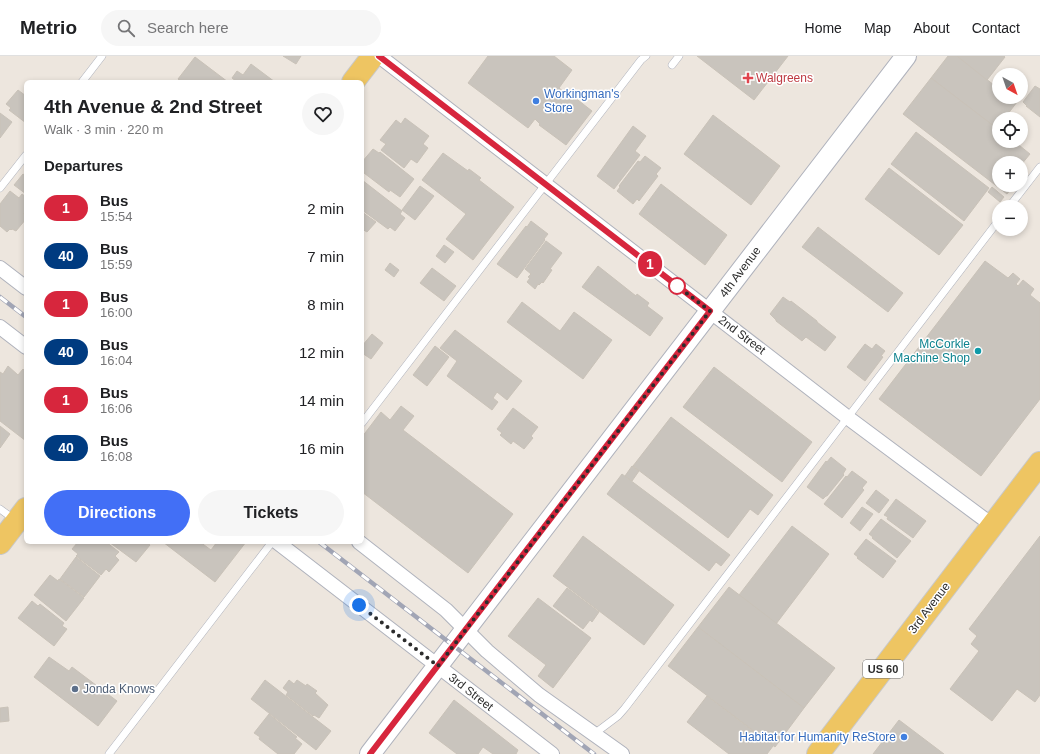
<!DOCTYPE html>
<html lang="en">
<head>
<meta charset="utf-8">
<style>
	:root { --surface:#fff; --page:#f6f6f6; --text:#202124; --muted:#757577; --line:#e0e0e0; --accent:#426ff6 }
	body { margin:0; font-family:Arial,sans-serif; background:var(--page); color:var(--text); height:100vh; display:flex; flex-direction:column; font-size:15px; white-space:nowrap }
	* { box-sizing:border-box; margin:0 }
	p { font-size:13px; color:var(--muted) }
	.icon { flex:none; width:22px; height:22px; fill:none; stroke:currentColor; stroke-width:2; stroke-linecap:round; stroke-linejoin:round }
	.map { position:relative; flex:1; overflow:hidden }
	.panel { position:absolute; left:24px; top:24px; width:340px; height:464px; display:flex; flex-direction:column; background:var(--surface); border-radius:6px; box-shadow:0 2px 6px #0003 }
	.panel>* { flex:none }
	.badge { padding:0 8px; border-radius:13px; font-size:14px; line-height:26px }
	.needle { width:26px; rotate:140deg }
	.controls { position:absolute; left:992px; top:12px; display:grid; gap:8px }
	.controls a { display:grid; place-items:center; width:36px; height:36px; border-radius:50%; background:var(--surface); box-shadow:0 2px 6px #0003; font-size:20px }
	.you { position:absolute; width:20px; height:20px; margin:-10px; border:3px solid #fff; border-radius:50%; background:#1a73e8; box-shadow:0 0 0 6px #1a73e833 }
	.map>.badge { position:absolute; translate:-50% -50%; box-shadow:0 0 0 2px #fff }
	h2 { padding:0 20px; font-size:15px; line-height:36px }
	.round { display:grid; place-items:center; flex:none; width:42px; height:42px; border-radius:21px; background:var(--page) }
	.head { display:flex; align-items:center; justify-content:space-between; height:68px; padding:0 20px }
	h1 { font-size:19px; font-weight:600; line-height:30px }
	.action { display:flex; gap:8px; margin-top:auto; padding:8px 20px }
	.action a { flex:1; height:46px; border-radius:24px; background:var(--accent); color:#fff; font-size:16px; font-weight:600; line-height:46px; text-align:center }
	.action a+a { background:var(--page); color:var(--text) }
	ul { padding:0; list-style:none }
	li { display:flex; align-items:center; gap:12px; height:48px; padding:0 20px }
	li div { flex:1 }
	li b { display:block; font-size:15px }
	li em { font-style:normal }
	li .badge { min-width:44px; font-weight:700; text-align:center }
	header { display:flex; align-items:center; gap:24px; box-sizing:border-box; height:56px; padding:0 20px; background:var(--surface); border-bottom:1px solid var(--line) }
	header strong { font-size:19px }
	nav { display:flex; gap:22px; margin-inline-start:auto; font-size:14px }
	.search { width:280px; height:36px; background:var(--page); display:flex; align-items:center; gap:10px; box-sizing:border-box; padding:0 14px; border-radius:22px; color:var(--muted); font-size:15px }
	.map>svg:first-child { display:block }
	.building { fill:#c9c4bd; stroke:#c9c2b8 }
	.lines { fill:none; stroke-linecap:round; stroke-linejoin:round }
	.lane-casing { stroke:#afb2bc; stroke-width:8 }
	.street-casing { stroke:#afb2bc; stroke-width:16 }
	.secondary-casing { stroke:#afb2bc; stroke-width:22 }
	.primary-casing { stroke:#c8c8c8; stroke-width:24 }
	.lane { stroke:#fff; stroke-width:7 }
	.street { stroke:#fff; stroke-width:14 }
	.secondary { stroke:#fff; stroke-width:20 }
	.primary { stroke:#eec562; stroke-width:22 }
	.rail-casing { stroke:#a1a5b5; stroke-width:4.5 }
	.rail { stroke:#fff; stroke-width:3; stroke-dasharray:9; stroke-linecap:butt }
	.line-casing { stroke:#fff; stroke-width:9 }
	.line { stroke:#d7263d; stroke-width:6 }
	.walk { stroke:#2c2c2c; stroke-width:4; stroke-dasharray:0 7.2 }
	.health-dot { fill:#e0444e; stroke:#fff; stroke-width:1.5 }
	.shop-dot { fill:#3f7fe0; stroke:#fff; stroke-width:1.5 }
	.stop-dot { fill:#fff; stroke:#d7263d; stroke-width:2 }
	.culture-dot { fill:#0f9aa8; stroke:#fff; stroke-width:1.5 }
	.service-dot { fill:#5c6f8a; stroke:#fff; stroke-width:1.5 }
	.labels { text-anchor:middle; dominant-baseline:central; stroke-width:3; stroke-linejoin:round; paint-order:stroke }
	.shield { fill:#fff; stroke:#6b6b6b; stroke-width:1 }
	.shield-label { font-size:11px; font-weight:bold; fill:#2c2c2c }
	.health-label { font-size:12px; fill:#be3a42; stroke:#fff; text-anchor:start }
	.shop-label { font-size:12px; fill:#366cbe; stroke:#fff; text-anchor:start }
	.street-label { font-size:12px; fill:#2c2c2c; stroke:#fff }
	.culture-label { font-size:12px; fill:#0d838f; stroke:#fff; text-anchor:end }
	.service-label { font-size:12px; fill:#4e5e75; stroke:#fff; text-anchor:start }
</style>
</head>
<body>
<header>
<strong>Metrio</strong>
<div class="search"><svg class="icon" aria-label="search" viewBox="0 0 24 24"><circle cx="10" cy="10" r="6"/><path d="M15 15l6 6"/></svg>Search here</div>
<nav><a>Home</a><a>Map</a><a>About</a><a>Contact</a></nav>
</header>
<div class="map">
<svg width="1040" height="698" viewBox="0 0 1040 698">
	<rect width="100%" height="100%" fill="#ede6de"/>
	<g class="building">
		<path d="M283 0H301L296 8Z"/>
		<path d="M488 0H554L572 14 559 32 564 36 565 34 592 55 566 89 539 69 540 68 535 63 528 72 468 27Z"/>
		<path d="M697 0H788L754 44Z"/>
		<path d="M948 0H957L999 33V41H1010L1017 46 1004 63H999V70L997 73 931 22Z"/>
		<path d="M957 0H1004L1005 1 987 24Z"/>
		<path d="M195 1 228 26H182L178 23Z"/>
		<path d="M251 8 275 26H237L232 22 237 15 243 19Z"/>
		<path d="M931 22 999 74V85H1014L1030 98 1021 109V107H999V129H1014L1007 138 903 58Z"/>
		<path d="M1035 30 1040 33V61L1026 50H1027L1023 46Z"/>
		<path d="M18 34 26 40V67L9 54 11 52 6 48Z"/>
		<path d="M0 57 12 66 0 82Z"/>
		<path d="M713 59 780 110 751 149 684 98Z"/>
		<path d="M405 62 429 80 423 88 428 92 417 107 411 103 404 112 381 94 386 88 380 84 396 64 401 68Z"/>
		<path d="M633 70 646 80 635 95 640 99 614 133 597 120Z"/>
		<path d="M916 76 989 132 964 165 891 108Z"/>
		<path d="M373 93 379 97 380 96 414 123 400 141 390 134 389 136 364 117 365 116 362 114V106Z"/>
		<path d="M443 97 468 115 469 113 481 122 479 124 514 151 473 204 446 183 466 158 422 124Z"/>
		<path d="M645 100 661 112 656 118 658 120 639 145 637 143 633 148 617 135 620 131 619 130 638 105 640 106Z"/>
		<path d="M889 112 963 169 939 199 865 143Z"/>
		<path d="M23 118 26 120V138L14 129Z"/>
		<path d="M362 124 402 155 400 158 405 162 395 175 390 171 388 173 362 154Z"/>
		<path d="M661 128 727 179 705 209 639 158Z"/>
		<path d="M420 130 434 140 415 164 402 154Z"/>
		<path d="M992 131 1004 141 1000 146 988 136Z"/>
		<path d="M10 135 19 142 22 138 26 141V155L23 158 26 160V163L16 175 12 173 11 174 10 173 7 176 0 170V148Z"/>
		<path d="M362 156 376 166 367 176 362 173Z"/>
		<path d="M531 165 548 178 544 183 545 184 517 222 497 208 526 170 527 171Z"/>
		<path d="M818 171 903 237 888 256 802 191Z"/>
		<path d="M546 185 562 197 550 213 552 214 543 227 542 226 539 229 538 228 535 233 527 226 530 222 528 221 531 218 525 213Z"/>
		<path d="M444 189 454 196 445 207 436 200Z"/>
		<path d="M985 205 1008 222 1013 217 1020 223 1016 228 1018 230 1023 224 1034 233 1030 239 1040 247V343L981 420 879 343Z"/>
		<path d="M390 207 399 214 394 221 385 214Z"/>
		<path d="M598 210 636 240 637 238 649 247 647 250 663 262 650 280 582 231Z"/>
		<path d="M432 212 456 230 444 245 420 227Z"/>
		<path d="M783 241 790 246 791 245 817 265V266L836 281 825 295 806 281 802 285 776 265V264L770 258Z"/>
		<path d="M522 246 560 275 574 256 612 284 583 323 507 266Z"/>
		<path d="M455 274 522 325 507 344 497 336 493 342 498 346 492 354 447 320 457 305 440 292Z"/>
		<path d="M372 278 383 287 371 303 362 297V290Z"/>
		<path d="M865 288 872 293 876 288 885 295 881 300 883 301 865 325 847 311Z"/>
		<path d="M435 290 449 301 427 330 413 319Z"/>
		<path d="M8 310 18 319 23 313 26 316V385L0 365V316L3 318Z"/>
		<path d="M714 311 812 386 782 426 683 351Z"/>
		<path d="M401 350 414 360 403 374 513 458 468 517 362 436V381L381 356 390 364Z"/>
		<path d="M513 352 538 371 531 380 533 382 524 393 513 385 511 388 500 379 502 377 497 373Z"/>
		<path d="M671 361 773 439 758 459 750 453 728 482 633 410Z"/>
		<path d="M0 370 10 378 0 392Z"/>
		<path d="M831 401 846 413 843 418 844 419 827 440H826L823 443 807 431 826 405 827 406Z"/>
		<path d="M632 410 639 415 632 425 625 420Z"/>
		<path d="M852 415 867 426 862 432 864 434 842 462 824 448 846 420 847 421Z"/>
		<path d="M622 418 730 499 721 510 716 506 709 515 607 438Z"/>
		<path d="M876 434 889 444 879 457 866 447Z"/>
		<path d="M896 443 926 465 913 482 887 463 888 461 884 459Z"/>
		<path d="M862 451 873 458 860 475 850 467Z"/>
		<path d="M881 463 911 485 897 502 872 482 873 481 869 478Z"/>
		<path d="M792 470 829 498 776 568 739 539Z"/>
		<path d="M583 480 674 549 644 589 553 520Z"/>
		<path d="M1040 480V639L1035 646 1017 633 992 665 950 633 979 595 971 588 977 580 969 573Z"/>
		<path d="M866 483 896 505 883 522 857 502 858 501 854 498Z"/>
		<path d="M78 486H106L119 496 115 500 119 504 109 516 106 513 101 519 76 500 78 498 72 493Z"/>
		<path d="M109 486H146L150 489 136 506Z"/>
		<path d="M163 486H200L211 494 217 486H246L215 526Z"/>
		<path d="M76 501 100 520 84 541 60 523Z"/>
		<path d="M50 519 58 525 59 523 84 542 66 565 34 539Z"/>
		<path d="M729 531 835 612 804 652 698 571Z"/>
		<path d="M567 532 599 556 592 566 590 564 583 573 553 550Z"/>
		<path d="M538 542 591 582 553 632 538 620 546 609 508 580Z"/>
		<path d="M32 545 38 550 40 548 64 567 62 570 67 573 54 590 18 562Z"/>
		<path d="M698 571 804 652 775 691 668 610Z"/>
		<path d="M49 601 69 615 72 611 117 645 98 670 34 621Z"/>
		<path d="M265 624 331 675 316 694 251 643Z"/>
		<path d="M289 624 294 628 297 624 306 630 307 628 317 635 315 637 328 649 319 662 314 659 313 660 286 639 288 636 283 632Z"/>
		<path d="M707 640 773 690 767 698H729L687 666Z"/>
		<path d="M454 644 518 694 516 698H493L483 691 478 698H457L429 677Z"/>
		<path d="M8 651 9 665 0 666V652Z"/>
		<path d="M269 658 297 681 295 682 302 688 294 698H278L259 683 260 681 254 677Z"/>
		<path d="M899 664 944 698H873Z"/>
	</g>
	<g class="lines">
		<g class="lane-casing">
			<g id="lane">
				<path d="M672 9 679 0"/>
				<path d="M82 26 102 0"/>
				<path d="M0 132 26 99"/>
				<path d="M1009 151 1040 111"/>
				<path d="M362 367 641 4 646 0"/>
				<path d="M0 453 15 464"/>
				<path d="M594 678 618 660 625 652 999 164"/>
				<path d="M109 698 272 486"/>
			</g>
		</g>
		<g class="street-casing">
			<g id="street">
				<path d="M379 0 847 361 992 469"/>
				<path d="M0 212 26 232"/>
				<path d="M0 271 26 291"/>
				<path d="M277 486 552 698"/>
				<path d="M359 486 446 554 487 595 539 639 622 698"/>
			</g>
		</g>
		<g class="secondary-casing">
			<path id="secondary" d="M370 698 906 0"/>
		</g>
		<g class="primary-casing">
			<g id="primary">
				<path d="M353 26 373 0"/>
				<path d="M0 487 26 453"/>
				<path d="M818 698 1040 407"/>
			</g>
		</g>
		<use href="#lane" class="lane"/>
		<use href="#street" class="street"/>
		<use href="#secondary" class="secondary"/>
		<use href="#primary" class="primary"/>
		<g class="rail-casing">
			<g id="rail">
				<path d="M0 241 26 261"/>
				<path d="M319 486 594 698"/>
			</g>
		</g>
		<use href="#rail" class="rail"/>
	</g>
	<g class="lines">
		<g class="line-casing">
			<path id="line" d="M370 698 710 255 379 0"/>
		</g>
		<use href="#line" class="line"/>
		<path class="walk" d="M359 549 438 610 710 255 677 230"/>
	</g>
	<path class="health-dot" d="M746 16h4v4h4v4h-4v4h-4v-4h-4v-4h4z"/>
	<g class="shop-dot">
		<circle cx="536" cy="45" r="4"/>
		<circle cx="904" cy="681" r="4"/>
	</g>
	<circle class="stop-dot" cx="677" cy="230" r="8"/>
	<circle class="culture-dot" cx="978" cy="295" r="4"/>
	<circle class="service-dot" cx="75" cy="633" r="4"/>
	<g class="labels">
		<rect class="shield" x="863" y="604" width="40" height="18" rx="3"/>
		<g class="shield-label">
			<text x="883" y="613">US 60</text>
		</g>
		<g class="health-label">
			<text x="756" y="22">Walgreens</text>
		</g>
		<g class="shop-label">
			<text x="544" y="38">Workingman's<tspan x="544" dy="14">Store</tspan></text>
			<text x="896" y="681" text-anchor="end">Habitat for Humanity ReStore</text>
		</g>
		<g class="street-label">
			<text transform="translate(740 216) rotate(-53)">4th Avenue</text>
			<text transform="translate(742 279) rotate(37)">2nd Street</text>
			<text transform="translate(929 552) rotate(-53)">3rd Avenue</text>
			<text transform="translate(471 636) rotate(38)">3rd Street</text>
		</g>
		<g class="culture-label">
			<text x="970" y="288">McCorkle<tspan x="970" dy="14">Machine Shop</tspan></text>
		</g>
		<g class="service-label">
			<text x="83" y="633">Jonda Knows</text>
		</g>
	</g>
</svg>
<div class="controls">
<a><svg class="needle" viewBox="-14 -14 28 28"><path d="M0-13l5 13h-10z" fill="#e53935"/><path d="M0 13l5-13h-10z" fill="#757577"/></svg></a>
<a><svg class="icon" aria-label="locate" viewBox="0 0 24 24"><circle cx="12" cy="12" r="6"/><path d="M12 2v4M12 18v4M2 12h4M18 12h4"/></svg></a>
<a>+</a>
<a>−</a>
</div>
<div class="you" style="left:359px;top:549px"></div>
<b class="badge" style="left:650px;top:208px;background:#d7263d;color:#fff">1</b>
<section class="panel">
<div class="head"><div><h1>4th Avenue &amp; 2nd Street</h1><p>Walk · 3 min · 220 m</p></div><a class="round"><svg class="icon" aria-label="heart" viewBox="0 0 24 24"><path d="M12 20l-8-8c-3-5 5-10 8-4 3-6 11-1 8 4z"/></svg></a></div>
<h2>Departures</h2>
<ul>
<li><span class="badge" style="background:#d7263d;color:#fff">1</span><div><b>Bus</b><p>15:54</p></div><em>2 min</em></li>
<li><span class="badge" style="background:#003b80;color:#fff">40</span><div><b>Bus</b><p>15:59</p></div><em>7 min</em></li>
<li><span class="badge" style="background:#d7263d;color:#fff">1</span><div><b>Bus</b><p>16:00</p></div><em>8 min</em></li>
<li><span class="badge" style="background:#003b80;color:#fff">40</span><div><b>Bus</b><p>16:04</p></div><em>12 min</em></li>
<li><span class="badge" style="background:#d7263d;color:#fff">1</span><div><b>Bus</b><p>16:06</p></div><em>14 min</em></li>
<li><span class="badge" style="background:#003b80;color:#fff">40</span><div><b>Bus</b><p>16:08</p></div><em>16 min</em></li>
</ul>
<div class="action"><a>Directions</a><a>Tickets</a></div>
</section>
</div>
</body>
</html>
